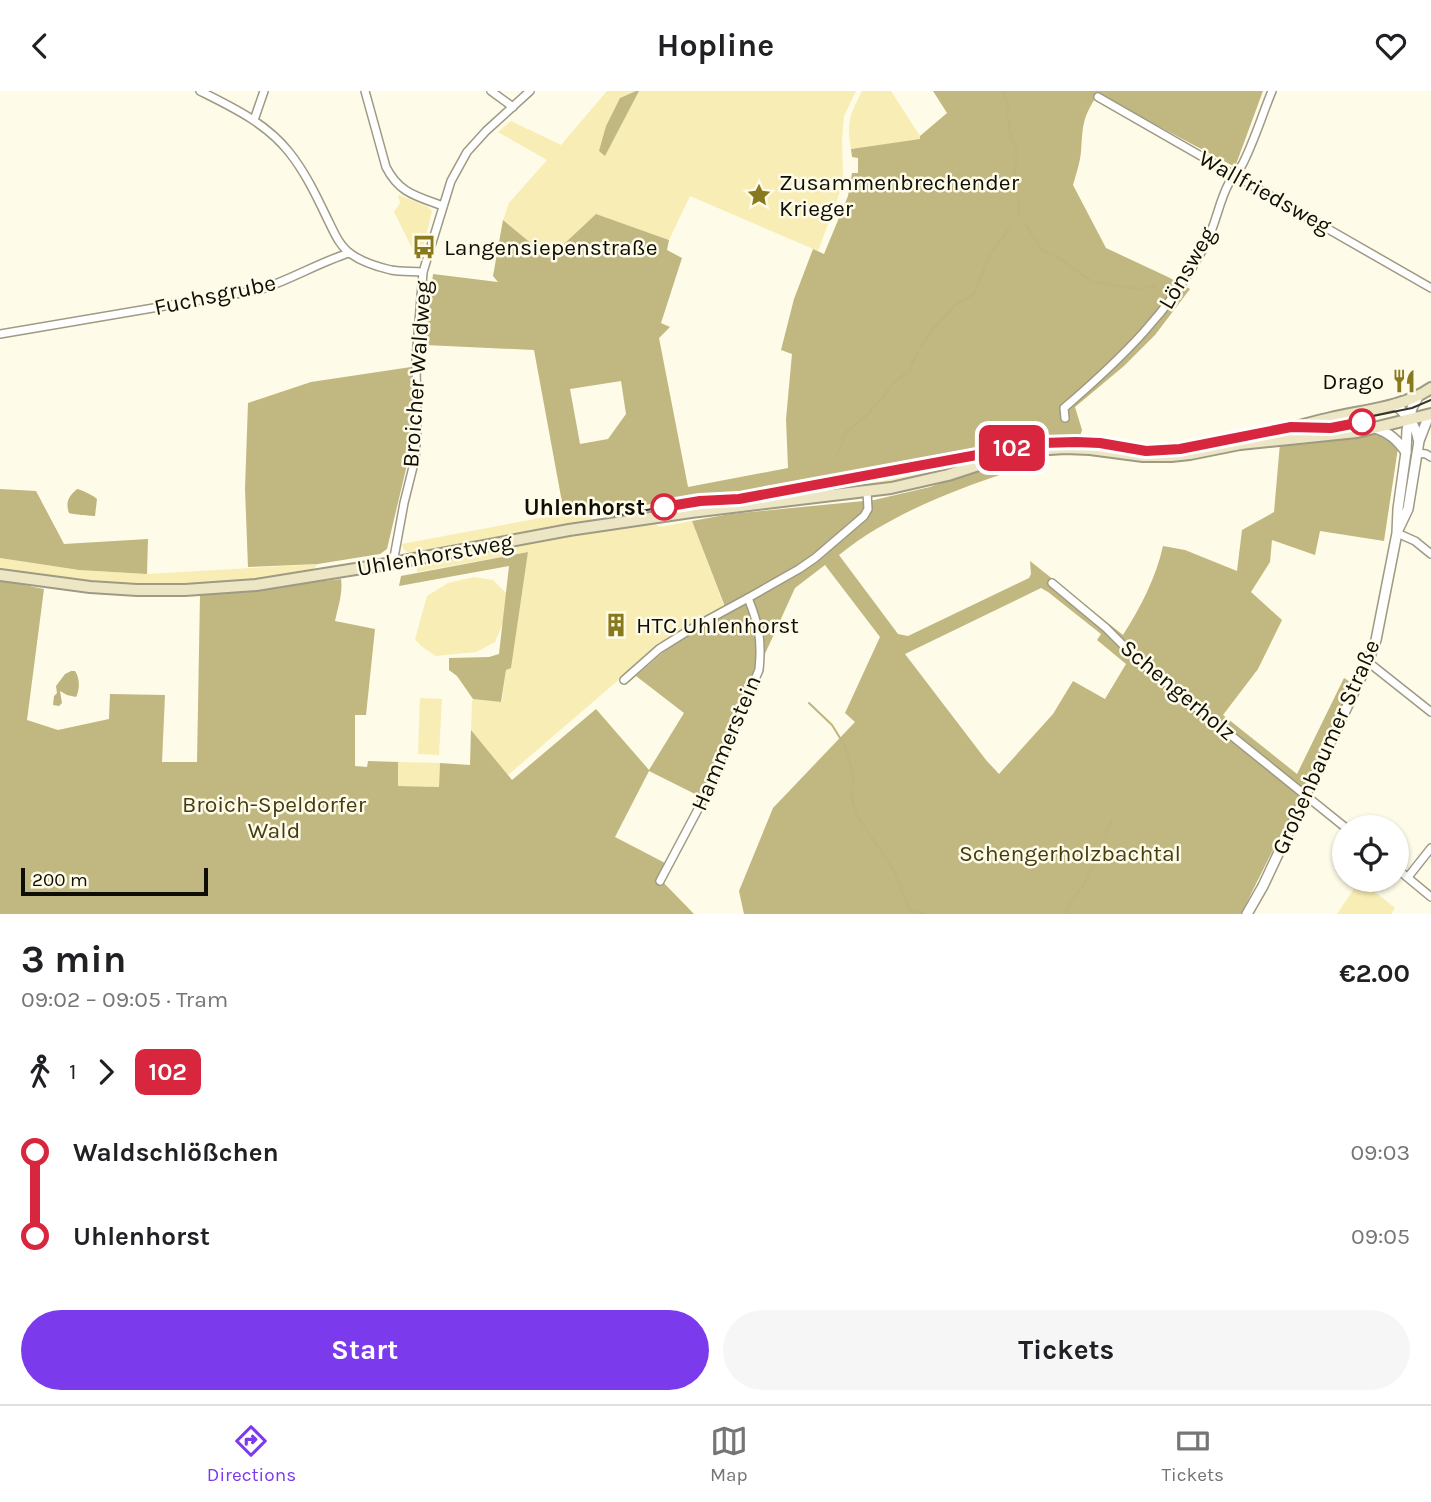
<!DOCTYPE html>
<html lang="en">
<head>
<meta charset="utf-8">
<style>
	:root { --surface:#fff; --page:#f6f6f6; --text:#202124; --muted:#757577; --line:#e0e0e0; --accent:#7c3aed }
	body { margin:0; font-family:Karla,sans-serif; background:var(--page); color:var(--text); height:100vh; display:flex; flex-direction:column; font-size:26px; white-space:nowrap }
	* { box-sizing:border-box; margin:0 }
	p { font-size:23px; color:var(--muted) }
	.icon { flex:none; width:38px; height:38px; fill:none; stroke:currentColor; stroke-width:2; stroke-linecap:round; stroke-linejoin:round }
	.map { position:relative; height:823px; overflow:hidden }
	.panel { display:flex; flex-direction:column; background:var(--surface); flex:1 }
	.panel>* { flex:none }
	.badge { padding:0 14px; border-radius:10px; font-size:24px; line-height:46px }
	.tools { position:absolute; left:1332px; top:724px; display:grid; gap:14px }
	.tools a { display:grid; place-items:center; width:77px; height:77px; border-radius:50%; background:var(--surface); box-shadow:0 2px 5px #0004; font-size:35px }
	.scale { position:absolute; left:21px; bottom:18px; width:187px; box-sizing:border-box; padding-left:7px; border:4px solid #0f0e06; border-top:0; font-size:19px; line-height:24px; white-space:nowrap; color:#0f0e06; -webkit-text-stroke:5px #fefbe8; paint-order:stroke }
	.map>.badge { position:absolute; translate:-50% -50%; box-shadow:0 0 0 4px #fff }
	.legs { display:flex; align-items:center; gap:10px; height:77px; padding:0 21px; font-size:23px }
	.legs p { margin-inline-start:auto }
	.overview { display:flex; align-items:center; justify-content:space-between; height:119px; padding:0 21px }
	h1 { font-size:38px; font-weight:700; line-height:52px }
	.button { display:flex; gap:14px; margin-top:auto; padding:14px 21px }
	.button a { flex:1; height:80px; border-radius:42px; background:var(--accent); color:#fff; font-size:28px; font-weight:700; line-height:80px; text-align:center }
	.button a+a { background:var(--page); color:var(--text) }
	ul { padding:0 21px; list-style:none }
	li { display:flex; align-items:center; gap:24px; height:84px; font-size:26px }
	li i { display:grid; place-items:center; width:10px; height:100%; margin:0 9px; background:currentColor }
	li i::after { content:''; width:18px; height:18px; margin:-9px; border:5px solid; border-radius:50%; background:var(--surface) }
	li p { margin-inline-start:auto }
	li:first-child i { background:linear-gradient(#0000 50%,currentColor 0) }
	li:last-child i { background:linear-gradient(currentColor 50%,#0000 0) }
	header { display:flex; justify-content:space-between; align-items:center; height:91px; padding:0 21px; background:var(--surface); font-size:32px; font-weight:700 }
	.dock { display:flex; justify-content:space-around; align-items:center; height:98px; border-top:2px solid var(--line); background:var(--surface); font-size:19px; color:var(--muted) }
	.dock a { display:grid; justify-items:center; gap:4px }
	.dock .current { color:var(--accent) }
	.map>svg:first-child { display:block }
	.green { fill:#f8edb5 }
	.forest { fill:#c1b781; fill-rule:evenodd }
	.water { fill:#beb47e }
	.lines { fill:none; stroke-linecap:round; stroke-linejoin:round }
	.stream { stroke:#beb47e; stroke-width:2 }
	.minor-casing { stroke:#9e9a84; stroke-width:10 }
	.tertiary-casing { stroke:#9e9a84; stroke-width:12 }
	.secondary-casing { stroke:#9e9a84; stroke-width:14 }
	.minor { stroke:#fff; stroke-width:7 }
	.tertiary { stroke:#fff; stroke-width:9 }
	.secondary { stroke:#ece6c4; stroke-width:10 }
	.tram { stroke:#35342a; stroke-width:2 }
	.line-1-casing { stroke:#fff; stroke-width:16 }
	.line-1 { stroke:#d7263d; stroke-width:10 }
	.stop-1-dot { fill:#fff; stroke:#d7263d; stroke-width:3.5 }
	.labels { text-anchor:middle; dominant-baseline:central; stroke-width:5; stroke-linejoin:round; paint-order:stroke }
	.poi-label { font-size:23px; fill:#0f0e06; stroke:#fefbe8; text-anchor:start }
	.street-label { font-size:23px; fill:#0f0e06; stroke:#fefbe8 }
	.stop-label { font-size:23px; font-weight:bold; fill:#0f0e06; stroke:#fefbe8; text-anchor:end }
	.park-label { font-size:23px; fill:#443c11; stroke:#fefbe8 }
</style>
</head>
<body>
<header><svg class="icon" aria-label="back" viewBox="0 0 24 24"><path d="M15 5l-7 7 7 7"/></svg>Hopline<svg class="icon" aria-label="heart" viewBox="0 0 24 24"><path d="M12 20l-8-8c-3-5 5-10 8-4 3-6 11-1 8 4z"/></svg></header>
<div class="map">
<svg width="1431" height="823" viewBox="0 0 1431 823">
	<rect width="100%" height="100%" fill="#fefbe8"/>
	<g class="green">
		<path d="M607 0H636L620 7 606 35 600 59 605 64 639 0H856L844 25 842 50 843 83 840 101 818 160 690 105 669 149 596 123 549 167 503 129 509 112 547 69 498 41 511 30 561 54Z"/>
		<path d="M862 0H891L920 45 921 48 851 58C847 29 849 26 862 0Z"/>
		<path d="M399 104 428 116 432 120 421 166 416 165 394 121 400 112 398 105Z"/>
		<path d="M1000 362C966 372 931 385 895 391 861 397 826 399 792 402Z"/>
		<path d="M583 419 592 428 607 429 411 462C405 461 403 459 402 453Z"/>
		<path d="M692 430 724 515 690 534 658 555 508 684 471 639 472 611 473 608 502 611 506 579 511 576 528 461 417 481V474L518 453 652 431 660 436Z"/>
		<path d="M0 467 79 479 147 483 318 473C317 475 312 479 310 480 300 485 274 486 262 488 172 499 90 495 0 479Z"/>
		<path d="M474 486 493 489 506 502 503 532 495 551 476 561 436 565 421 555 415 548 427 505 448 492Z"/>
		<path d="M420 607 442 608 439 664 418 663Z"/>
		<path d="M398 671 440 672 439 696 397 695Z"/>
		<path d="M1360 789 1395 817 1391 823H1337Z"/>
	</g>
	<g class="forest">
		<path d="M636 0H639L605 65 599 60 606 35 620 7Z"/>
		<path d="M933 0H1263L1235 76 1098 3C1082 27 1083 34 1081 61 1080 72 1076 83 1073 94L1106 157 1168 186 1190 198 1155 244 1124 275 1075 316 1082 339 1080 345 1026 347 721 405H697L588 424 583 419 564 422 534 259 425 254 433 183 498 191 493 185 503 129 549 167 596 123 669 149 667 159 682 167 661 232 670 236 659 247 688 396 788 377 786 328 792 263 781 259 794 208 813 158 824 163 848 105 852 82H858V67L852 66 851 58 920 48V45L947 22ZM621 290 626 323 608 348 580 353 570 298Z"/>
		<path d="M411 276 412 330 406 378 387 458 380 463 318 473 248 476 245 398 248 312 311 291Z"/>
		<path d="M1374 341 1384 343 1398 357 1384 450 1320 440 1315 464 1272 449 1270 471 1251 501 1282 529 1258 578 1223 624 1297 683 1344 587 1355 594 1241 823H744L739 800 773 717 855 631 845 622 880 546 825 474 795 497 764 565 758 564 752 589 701 706 649 680 615 746 667 773 660 788 694 823H0V489L44 498 27 629 58 639 109 628 110 603 165 604 162 671H197L200 504 341 488C343 502 338 516 335 530L375 538 366 624H355V675L367 676 368 670 398 671V695L439 696 440 672 470 674 471 639 512 689 596 618 649 679 684 622 636 585 669 556 727 521 692 430 730 423 874 409 930 396 1004 369 1008 381C949 401 887 425 839 464L898 543 908 545 1029 487 1031 483 1030 470 1123 544C1140 517 1156 487 1163 455L1185 459 1237 480 1242 439 1274 421 1280 352ZM1041 497 1048 501 1101 543 1097 549 1126 573 1105 608 1073 590 1053 623 999 683 986 669 905 563Z"/>
		<path d="M0 398 36 400 64 453 148 448 147 483 79 479 0 467Z"/>
		<path d="M528 461 511 577 506 579 501 611 473 608 457 585 449 579V567L489 566 499 563 509 475 399 495 401 485Z"/>
	</g>
	<g class="water">
		<path d="M77 398C82 399 94 405 97 408L95 425C92 425 72 423 69 422 65 411 69 405 77 398Z"/>
		<path d="M71 580H75C80 587 80 599 76 606L67 604 60 600 62 612 59 615 53 614 54 605 57 602 56 595 65 583Z"/>
	</g>
	<g class="lines">
		<g class="stream">
			<path d="M1003 0 1008 15 1007 27 1010 32 1009 39 1017 61 1014 88 1020 116 1018 124"/>
			<path d="M1025 133 1042 159 1060 168 1093 191 1137 198 1156 195"/>
			<path d="M921 256 932 239 956 213 974 203 989 165 1011 135"/>
			<path d="M837 365 846 341 866 325 879 311 894 291 909 280 917 262"/>
			<path d="M809 612 832 634 845 655 853 683 852 709 858 726 894 779 909 818 924 823"/>
			<path d="M1065 823 1069 813 1085 792 1112 729"/>
		</g>
		<g class="minor-casing">
			<g id="minor">
				<path d="M200 0C232 16 266 32 289 61 305 81 316 104 327 127 333 139 339 155 351 163 362 171 378 176 391 179 401 181 413 180 423 181"/>
				<path d="M365 0 386 76C399 102 416 105 443 115"/>
				<path d="M491 0 513 16"/>
				<path d="M1098 6 1431 197"/>
				<path d="M254 29 264 0"/>
				<path d="M0 243 259 199C290 189 318 172 349 162"/>
				<path d="M1065 327 1064 317C1120 269 1173 218 1206 152 1216 133 1219 110 1229 92 1233 85 1238 81 1242 74 1254 51 1262 24 1272 0"/>
				<path d="M1417 362 1426 363 1431 366"/>
				<path d="M1397 442 1415 450 1431 463"/>
				<path d="M393 472 404 412 415 368 417 337 416 269 423 181 451 90 467 61 486 40 530 0"/>
				<path d="M1052 492 1106 537 1140 571 1346 737"/>
				<path d="M1368 571 1431 621"/>
				<path d="M624 589 659 558 691 538 748 507 799 478 815 467 864 425 868 418 867 401"/>
				<path d="M1396 777 1431 806"/>
				<path d="M1408 786 1431 757"/>
				<path d="M660 790 704 707 759 579C762 550 759 534 748 507"/>
			</g>
		</g>
		<g class="tertiary-casing">
			<g id="tertiary">
				<path d="M1395 313C1405 323 1416 333 1418 348"/>
				<path d="M1375 337C1390 342 1397 349 1406 361"/>
				<path d="M1399 437 1408 418 1419 350 1429 324"/>
				<path d="M1247 823 1263 795 1368 571 1376 549 1397 442 1398 418 1406 361 1407 339 1412 317 1419 304"/>
			</g>
		</g>
		<g class="secondary-casing">
			<g id="secondary">
				<path d="M1262 345C1285 339 1308 332 1331 327 1365 319 1402 317 1431 297"/>
				<path d="M0 484 90 496 137 499H185L256 494 393 472 569 439 691 421 891 397 948 384 1009 364 1035 359 1065 357 1090 358 1143 365H1171L1190 363 1240 353 1357 341 1431 323"/>
			</g>
		</g>
		<use href="#minor" class="minor"/>
		<use href="#tertiary" class="tertiary"/>
		<use href="#secondary" class="secondary"/>
		<path class="tram" d="M615 425 684 412 738 405 1029 351 1077 348 1146 356 1180 355 1292 333 1339 332 1412 317 1431 309"/>
	</g>
	<g class="lines">
		<g class="line-1-casing">
			<path id="line-1" d="M664 416 700 410 739 408 1042 352 1076 351 1100 352 1146 360 1180 358 1291 336 1331 337 1362 331"/>
		</g>
		<use href="#line-1" class="line-1"/>
	</g>
	<defs>
		<g id="sight-bare" transform="scale(1.89)"><path d="M0-6L1.8-2.2L6-1.7L2.9 1.2L3.7 5.4L0 3.3L-3.7 5.4L-2.9 1.2L-6-1.7L-1.8-2.2Z" fill="#89791e" stroke="#fefbe8" stroke-width="2.5" paint-order="stroke"/></g>
		<g id="bus-bare" transform="scale(1.89)"><path d="M-5-6H5V4H4V6H2V4H-2V6H-4V4H-5ZM-3.5-4V0h7V-4ZM-3.5 1.2v1.5H-2V1.2ZM2 1.2v1.5H3.5V1.2Z" fill="#89791e" stroke="#fefbe8" stroke-width="2.5" paint-order="stroke"/></g>
		<g id="restaurant-bare" transform="scale(1.89)"><path d="M-5-6h1v4h1v-4h1v4h1v-4h1v5L-1.5 .5V6h-2V.5L-5-1ZM5-6V6H3V1.5H1.5Q1.5-4 5-6Z" fill="#89791e" stroke="#fefbe8" stroke-width="2.5" paint-order="stroke"/></g>
		<g id="building-bare" transform="scale(1.89)"><path d="M-4-6H4V6H1V3H-1V6H-4ZM-2.5-4.3h1.7v1.8h-1.7ZM.8-4.3h1.7v1.8H.8ZM-2.5-1h1.7V.8h-1.7ZM.8-1h1.7V.8H.8Z" fill="#89791e" stroke="#fefbe8" stroke-width="2.5" paint-order="stroke"/></g>
	</defs>
	<g fill-rule="evenodd">
		<use href="#sight-bare" x="759" y="104"/>
		<use href="#bus-bare" x="424" y="156"/>
		<use href="#restaurant-bare" x="1404" y="290"/>
		<use href="#building-bare" x="616" y="534"/>
	</g>
	<g class="stop-1-dot">
		<circle cx="1362" cy="331" r="12"/>
		<circle cx="664" cy="416" r="12"/>
	</g>
	<g class="labels">
		<g class="poi-label">
			<text x="779" y="91">Zusammenbrechender<tspan x="779" dy="26">Krieger</tspan></text>
			<text x="444" y="156">Langensiepenstraße</text>
			<text x="1384" y="290" text-anchor="end">Drago</text>
			<text x="636" y="534">HTC Uhlenhorst</text>
		</g>
		<g class="street-label">
			<text transform="translate(1265 101) rotate(29)">Wallfriedsweg</text>
			<text transform="translate(1187 177) rotate(-60)">Lönsweg</text>
			<text transform="translate(215 204) rotate(-12)">Fuchsgrube</text>
			<text transform="translate(417 283) rotate(-86)">Broicher Waldweg</text>
			<text transform="translate(435 464) rotate(-10)">Uhlenhorstweg</text>
			<text transform="translate(1178 599) rotate(40)">Schengerholz</text>
			<text transform="translate(726 652) rotate(-67)">Hammerstein</text>
			<text transform="translate(1326 656) rotate(-66)">Großenbaumer Straße</text>
		</g>
		<g class="stop-label">
			<text x="645" y="416">Uhlenhorst</text>
		</g>
		<g class="park-label">
			<text x="274" y="713">Broich-Speldorfer<tspan x="274" dy="26">Wald</tspan></text>
			<text x="1070" y="762">Schengerholzbachtal</text>
		</g>
	</g>
</svg>
<div class="tools">
<a><svg class="icon" aria-label="locate" viewBox="0 0 24 24"><circle cx="12" cy="12" r="6"/><path d="M12 2v4M12 18v4M2 12h4M18 12h4"/></svg></a>
</div>
<div class="scale">200 m</div>
<b class="badge" style="left:1012px;top:357px;background:#d7263d;color:#fff">102</b>
</div>
<section class="panel">
<div class="overview"><div><h1>3 min</h1><p>09:02 – 09:05 · Tram</p></div><b>€2.00</b></div>
<div class="legs"><svg class="icon" aria-label="walk" viewBox="0 0 24 24"><circle cx="13" cy="4" r="2"/><path d="M13 8l-2 6 4 7M11 14l-3 7M7 12l3-4h3l4 4"/></svg>1<svg class="icon" aria-label="forward" viewBox="0 0 24 24"><path d="M9 5l7 7-7 7"/></svg><b class="badge" style="background:#d7263d;color:#fff">102</b></div>
<ul>
<li><i style="color:#d7263d"></i><b>Waldschlößchen</b><p>09:03</p></li>
<li><i style="color:#d7263d"></i><b>Uhlenhorst</b><p>09:05</p></li>
</ul>
<div class="button"><a>Start</a><a>Tickets</a></div>
</section>
<nav class="dock">
<a class="current"><svg class="icon" aria-label="directions" viewBox="0 0 24 24"><path d="M12 3l9 9-9 9-9-9zM9 14v-3h6M13 9l2 2-2 2"/></svg>Directions</a>
<a><svg class="icon" aria-label="map" viewBox="0 0 24 24"><path d="M3 6l6-2 6 2 6-2v14l-6 2-6-2-6 2zM9 4v14M15 6v14"/></svg>Map</a>
<a><svg class="icon" aria-label="tickets" viewBox="0 0 24 24"><path d="M3 7h18v10H3zM15 7v10"/></svg>Tickets</a>
</nav>
</body>
</html>
